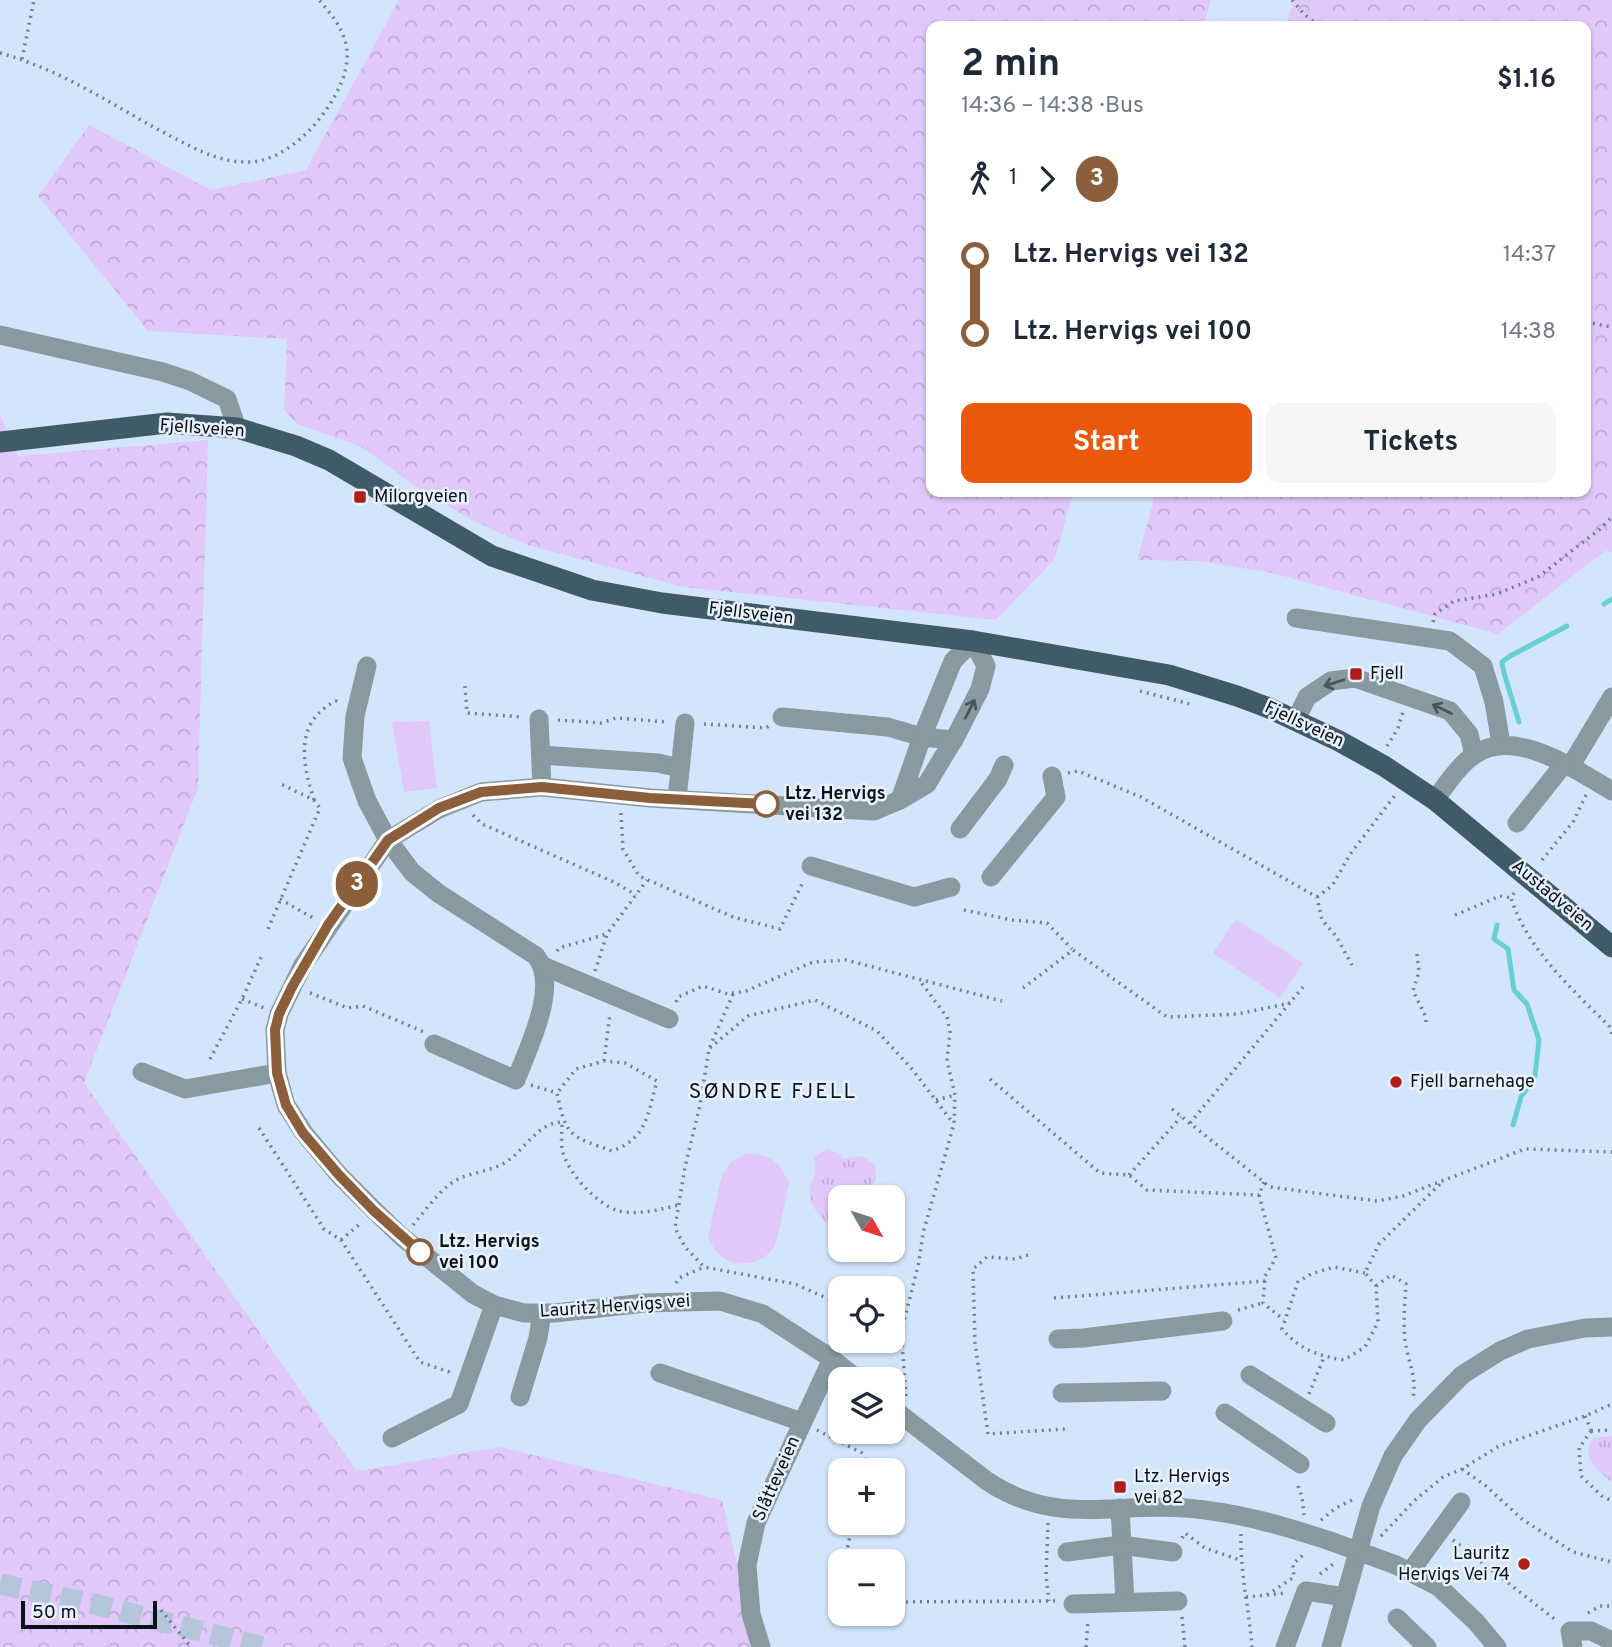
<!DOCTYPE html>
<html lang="en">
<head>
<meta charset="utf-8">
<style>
	:root { --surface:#fff; --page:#f6f6f7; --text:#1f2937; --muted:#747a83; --accent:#ea580c }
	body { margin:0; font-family:Overpass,sans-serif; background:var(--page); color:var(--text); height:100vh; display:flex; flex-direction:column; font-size:26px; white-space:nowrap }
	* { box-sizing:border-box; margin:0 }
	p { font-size:23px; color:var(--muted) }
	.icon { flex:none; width:38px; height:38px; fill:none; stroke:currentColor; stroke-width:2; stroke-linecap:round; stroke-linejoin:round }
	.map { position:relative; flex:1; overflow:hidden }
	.side { position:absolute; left:926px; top:21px; width:665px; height:476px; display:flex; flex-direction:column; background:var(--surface); border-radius:14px; box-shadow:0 2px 5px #0004 }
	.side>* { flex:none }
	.badge { padding:0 14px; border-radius:23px; font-size:24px; line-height:46px }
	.needle { width:46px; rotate:129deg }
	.fabs { position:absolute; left:828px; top:1185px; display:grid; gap:14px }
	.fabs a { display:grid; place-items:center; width:77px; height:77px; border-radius:14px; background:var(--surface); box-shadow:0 2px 5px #0004; font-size:35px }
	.scale { position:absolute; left:21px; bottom:18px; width:136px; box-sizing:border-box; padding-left:7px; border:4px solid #09111a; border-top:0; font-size:19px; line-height:24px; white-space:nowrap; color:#09111a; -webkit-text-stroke:5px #e8f1fd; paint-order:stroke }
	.map>.badge { position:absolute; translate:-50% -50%; box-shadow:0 0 0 4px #fff }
	.legs { display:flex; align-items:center; gap:10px; height:77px; padding:0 35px; font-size:23px }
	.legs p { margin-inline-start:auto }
	.head { display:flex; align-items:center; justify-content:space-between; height:119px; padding:0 35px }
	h1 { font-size:38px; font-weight:700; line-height:52px }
	.action { display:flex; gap:14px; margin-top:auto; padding:14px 35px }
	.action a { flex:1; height:80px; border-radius:14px; background:var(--accent); color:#fff; font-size:28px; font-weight:700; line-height:80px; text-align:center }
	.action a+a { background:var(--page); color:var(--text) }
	ul { padding:0 35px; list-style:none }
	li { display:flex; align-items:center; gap:24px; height:77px; font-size:26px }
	li i { display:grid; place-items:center; width:10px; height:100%; margin:0 9px; background:currentColor }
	li i::after { content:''; width:18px; height:18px; margin:-9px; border:5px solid; border-radius:50%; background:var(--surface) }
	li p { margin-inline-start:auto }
	li:first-child i { background:linear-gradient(#0000 50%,currentColor 0) }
	li:last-child i { background:linear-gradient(currentColor 50%,#0000 0) }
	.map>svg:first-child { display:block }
	.grass { fill:url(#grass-tufts) }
	.forest { fill:url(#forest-crowns) }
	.garden { fill:#e1c8fb }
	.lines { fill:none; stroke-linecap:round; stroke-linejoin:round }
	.stream { stroke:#68cfd4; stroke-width:5 }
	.highway-tunnel { stroke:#b5c5da; stroke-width:21; stroke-dasharray:21 10; stroke-linecap:butt }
	.path { stroke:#738090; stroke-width:3.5; stroke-dasharray:2 5; stroke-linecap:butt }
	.minor { stroke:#8999a0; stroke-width:19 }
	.major { stroke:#3f5b67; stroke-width:21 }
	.minor-bridge { stroke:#8999a0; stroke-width:19 }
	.oneway { stroke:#49555d }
	.line-1-casing { stroke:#fff; stroke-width:16 }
	.line-1 { stroke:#8b5e3c; stroke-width:10 }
	.poi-dot { fill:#af1f1a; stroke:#e8f1fd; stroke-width:2.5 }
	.stop-1-dot { fill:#fff; stroke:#8b5e3c; stroke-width:3.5 }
	.labels { text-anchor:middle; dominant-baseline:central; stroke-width:5; stroke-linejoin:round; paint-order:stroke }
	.street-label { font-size:18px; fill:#09111a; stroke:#e8f1fd }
	.poi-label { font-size:18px; fill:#09111a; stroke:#e8f1fd; text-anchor:start }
	.stop-label { font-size:18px; font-weight:bold; fill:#09111a; stroke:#e8f1fd; text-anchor:start }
	.quarter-label { font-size:21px; letter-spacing:2px; fill:#09111a; stroke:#e8f1fd }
</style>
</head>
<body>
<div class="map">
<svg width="1612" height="1647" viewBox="0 0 1612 1647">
	<defs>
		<pattern id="grass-tufts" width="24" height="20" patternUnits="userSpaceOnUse" patternTransform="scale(1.75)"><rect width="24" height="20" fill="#e1c8fb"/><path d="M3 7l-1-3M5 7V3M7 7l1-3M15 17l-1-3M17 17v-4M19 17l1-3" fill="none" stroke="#c0abd7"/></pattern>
		<pattern id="forest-crowns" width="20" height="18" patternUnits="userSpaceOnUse" patternTransform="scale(1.75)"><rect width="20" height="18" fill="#e1c8fb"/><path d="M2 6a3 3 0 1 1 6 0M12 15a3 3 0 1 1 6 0" fill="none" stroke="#c0abd7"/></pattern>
	</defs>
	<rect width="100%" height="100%" fill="#d3e5fc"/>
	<g class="grass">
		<path d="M826 1149 839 1153 843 1159 861 1156 875 1164 876 1178 865 1197H840V1226L832 1229C821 1217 805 1203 811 1185 815 1172 816 1173 814 1158Z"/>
		<path d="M1612 1436V1482C1597 1471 1580 1456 1593 1438Z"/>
	</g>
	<g class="forest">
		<path d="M399 0H1211L1203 26H931V492H1073L1055 559 996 620 683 587 524 544 470 519 421 490 360 446 297 424 284 410 287 339 148 331 38 196 89 125 211 190 306 170Z"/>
		<path d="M1294 0H1612V552L1605 551 1498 634 1272 573 1199 561 1137 560 1156 492H1586V26H1286Z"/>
		<path d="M0 414 18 456 208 440 198 788 84 1083 357 1471 500 1447 722 1500 757 1647H0Z"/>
	</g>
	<g class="garden">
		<path d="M429 721 437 788 404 792 392 722Z"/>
		<path d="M1236 919 1303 963 1280 998 1213 953Z"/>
		<path d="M747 1153C773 1156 777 1160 789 1182 786 1196 779 1237 774 1247 764 1263 740 1268 725 1259 716 1254 712 1245 708 1237L722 1174 732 1161Z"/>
	</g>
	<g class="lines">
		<g class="stream">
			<path d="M1604 604 1612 599"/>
			<path d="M1519 722 1504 673 1502 662 1510 656 1567 626"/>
			<path d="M1497 925 1494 939 1508 949 1514 990 1527 1004 1539 1040 1535 1076 1521 1097 1513 1125"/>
		</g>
		<path class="highway-tunnel" d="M0 1584 94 1604 263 1647"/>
		<g class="path">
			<path d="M1292 0 1305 15 1319 26"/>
			<path d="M0 53C56 68 107 101 157 129 185 143 214 162 246 162 288 163 328 116 342 81 355 47 342 26 319 0"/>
			<path d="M22 59 34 0"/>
			<path d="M1586 322 1612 327"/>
			<path d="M1433 622 1435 614 1454 601 1497 594 1538 577 1600 529 1612 517"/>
			<path d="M465 686 467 713 522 717"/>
			<path d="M1140 691 1190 704"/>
			<path d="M558 720 601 723 616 718 668 722"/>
			<path d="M704 724 766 728 769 726"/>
			<path d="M1387 746 1398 728 1403 712"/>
			<path d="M1068 773 1078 771 1141 797 1317 897 1322 920 1336 936 1352 965"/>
			<path d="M314 800C302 762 294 722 336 701L339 703"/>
			<path d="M621 813 623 849 639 876 733 917 780 929 804 880"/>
			<path d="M473 815 482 824 614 882 636 895"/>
			<path d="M1542 860 1573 822 1586 795"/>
			<path d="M1514 893 1511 898C1527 949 1572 989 1609 1026L1612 1034"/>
			<path d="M1317 897 1332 886 1351 853 1396 794"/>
			<path d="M280 899 313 918"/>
			<path d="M964 910 1012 920 1047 923 1072 949"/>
			<path d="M1455 915 1500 896 1511 898"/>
			<path d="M268 929 320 808 314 800 281 784"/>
			<path d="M557 951 559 948 607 934"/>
			<path d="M1417 954 1419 972 1413 991 1426 1017V1026"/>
			<path d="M595 971 607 934 647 880"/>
			<path d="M1023 988 1073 950 1167 1017 1238 1014 1290 1003"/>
			<path d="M310 993 348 1008 363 1006 424 1032"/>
			<path d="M733 994 709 1049 700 1105 685 1167 675 1228 685 1247 704 1267 795 1284 840 1304"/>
			<path d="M242 999 264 1008"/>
			<path d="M676 1002 678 997 703 986 728 994 746 991 813 962 846 960 1002 1001"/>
			<path d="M710 1048 748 1016 815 1000 877 1031 912 1069 953 1123"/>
			<path d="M210 1059 242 999 263 953"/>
			<path d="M604 1061 610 1014"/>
			<path d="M990 1079 1100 1173 1129 1175 1147 1190 1259 1195"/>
			<path d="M531 1085 557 1093C566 1138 571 1136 612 1151 647 1139 648 1113 657 1081L625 1063 604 1061 576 1069 557 1093"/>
			<path d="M936 1100 955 1095"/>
			<path d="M1172 1109 1270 1187 1377 1201 1403 1196 1525 1149 1612 1152"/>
			<path d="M1190 1123 1303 987"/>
			<path d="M259 1128 324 1229 341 1240 420 1362 452 1373"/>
			<path d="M1129 1175 1181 1117"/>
			<path d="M1264 1182 1259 1195 1276 1258 1265 1276 1263 1303 1284 1320"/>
			<path d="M413 1225C424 1212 436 1195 450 1184 466 1172 488 1173 506 1162 526 1149 537 1123 562 1122 562 1131 561 1140 562 1149 566 1171 597 1205 619 1211 639 1215 659 1210 678 1205"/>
			<path d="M341 1240 361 1223"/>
			<path d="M1028 1255 1015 1259 987 1257 973 1269 975 1343 988 1434 1065 1429"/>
			<path d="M1365 1273 1334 1267 1311 1274 1298 1282 1282 1329C1299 1349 1318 1356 1344 1360L1365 1347 1378 1322 1376 1286 1365 1273 1379 1244 1442 1182"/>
			<path d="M676 1283 679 1278 704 1267"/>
			<path d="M1376 1286 1391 1275 1406 1284C1405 1303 1403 1321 1405 1340 1408 1363 1417 1375 1413 1399"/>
			<path d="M1054 1298 1265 1281"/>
			<path d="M1238 1310 1263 1303"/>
			<path d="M892 1319 904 1321"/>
			<path d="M1309 1394 1324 1357"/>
			<path d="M906 1396 902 1342 904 1321 919 1262 923 1233 954 1124 955 1095 947 1061 950 1032 947 1017 920 981"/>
			<path d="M1585 1416 1591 1430"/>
			<path d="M817 1430 862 1453 871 1470"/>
			<path d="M1591 1431 1579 1448 1581 1476 1602 1496 1612 1501"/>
			<path d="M1591 1431 1612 1430"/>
			<path d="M1462 1469 1486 1486 1522 1519 1573 1552 1612 1562"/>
			<path d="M1298 1486 1302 1497 1304 1515"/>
			<path d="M1321 1520 1336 1508 1356 1498"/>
			<path d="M1048 1523 1046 1576 1049 1601"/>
			<path d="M1241 1534C1240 1572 1249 1609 1252 1647"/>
			<path d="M1381 1536 1414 1501 1443 1477 1462 1469 1499 1446 1585 1416 1612 1404"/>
			<path d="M1182 1538 1185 1533 1205 1548 1240 1560"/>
			<path d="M1453 1540 1557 1621"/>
			<path d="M845 1561 849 1540 857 1522"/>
			<path d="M1320 1574 1336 1562"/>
			<path d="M1267 1595 1294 1577 1293 1564 1305 1553"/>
			<path d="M1246 1597 1287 1593"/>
			<path d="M892 1602 1055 1601"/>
			<path d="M161 1610 191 1647"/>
			<path d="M1588 1613 1600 1606H1612"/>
			<path d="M1182 1617 1185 1647"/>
			<path d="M1086 1647 1088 1621"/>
		</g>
		<g class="minor">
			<path d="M0 335 163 372 190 381 227 399 237 428"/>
			<path d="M1296 618 1450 641 1483 666 1494 702 1501 744"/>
			<path d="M367 666 355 716 352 758 367 801 388 840 412 872 438 893 536 956C560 987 528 1047 516 1080L434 1044"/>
			<path d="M782 717 888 727 922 737 954 740"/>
			<path d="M539 719 542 787"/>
			<path d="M1296 720 1307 697 1331 681 1355 678 1450 711 1469 734 1474 755"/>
			<path d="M541 755 658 763 680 768"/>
			<path d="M1570 767 1612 697"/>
			<path d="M677 799 685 723"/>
			<path d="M1435 800C1446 785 1459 765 1474 755 1514 726 1576 770 1612 791"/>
			<path d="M1517 823 1564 764"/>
			<path d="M960 829 998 779 1004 765"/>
			<path d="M811 866 914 897 951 887"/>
			<path d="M991 877 1056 797 1052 776"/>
			<path d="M543 966 669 1019"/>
			<path d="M142 1072 185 1089 277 1073"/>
			<path d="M1058 1339 1083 1338 1223 1321"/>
			<path d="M660 1373 802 1422"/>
			<path d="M1250 1375 1326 1423"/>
			<path d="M857 1379 832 1359 763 1314 720 1301 645 1303 555 1313H524L494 1305 473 1294 402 1237 375 1211 339 1175 304 1133 286 1105 277 1073 275 1030 279 1014 303 965 388 840 439 809 481 792 542 787 650 798 874 811 900 800 927 784 957 734 980 689 986 666 973 641 953 661 922 737 900 800"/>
			<path d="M1062 1393 1162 1391"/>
			<path d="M520 1397 538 1338 542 1313"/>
			<path d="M892 1408 987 1481C1055 1526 1110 1503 1185 1508 1237 1512 1281 1525 1330 1541"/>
			<path d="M1225 1413 1300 1464"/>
			<path d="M392 1438 459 1404 494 1305"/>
			<path d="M1120 1508 1125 1602"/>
			<path d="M1067 1552 1121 1545 1173 1552"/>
			<path d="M1396 1565 1439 1587 1476 1622 1497 1647"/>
			<path d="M1410 1572 1461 1502"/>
			<path d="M1073 1604 1178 1601"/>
			<path d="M1397 1618 1427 1647"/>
			<path d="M761 1647 751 1614 747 1565 756 1523 832 1359"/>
			<path d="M1285 1647 1306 1591 1345 1597"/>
			<path d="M1331 1647 1371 1506 1393 1456 1418 1420 1462 1375 1500 1351 1528 1339 1585 1328 1612 1327"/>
			<path d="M1573 1647 1570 1631H1591L1612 1641"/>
		</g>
		<path class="major" d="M0 442 167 423 237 428 296 446 329 460 492 556 592 590 662 603 973 641 1169 675 1237 696 1269 708 1339 741 1384 766 1435 800 1612 947"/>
		<path class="minor-bridge" d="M1330 1541 1396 1565"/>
	</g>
	<defs><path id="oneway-shaft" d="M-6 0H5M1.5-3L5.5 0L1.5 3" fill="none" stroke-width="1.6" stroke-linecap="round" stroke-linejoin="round" transform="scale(1.75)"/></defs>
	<g class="oneway">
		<use href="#oneway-shaft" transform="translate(1334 683) rotate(162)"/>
		<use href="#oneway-shaft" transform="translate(970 709) rotate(-63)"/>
		<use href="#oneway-shaft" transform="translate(1442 709) rotate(-154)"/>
	</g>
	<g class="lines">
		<g class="line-1-casing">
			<path id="line-1" d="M420 1252 374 1211 339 1175 303 1133 286 1105 277 1073 275 1030 279 1014 292 987 328 925 388 840 439 808 481 792 542 787 650 798 766 804"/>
		</g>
		<use href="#line-1" class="line-1"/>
	</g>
	<g class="poi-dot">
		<rect x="353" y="490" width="14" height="14" rx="3.5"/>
		<rect x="1349" y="667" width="14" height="14" rx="3.5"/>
		<circle cx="1396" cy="1082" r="7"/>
		<rect x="1113" y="1480" width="14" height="14" rx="3.5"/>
		<circle cx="1524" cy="1564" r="7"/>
	</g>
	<g class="stop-1-dot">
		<circle cx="766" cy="804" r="12"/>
		<circle cx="420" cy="1252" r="12"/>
	</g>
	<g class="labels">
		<g class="street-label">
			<text transform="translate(202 429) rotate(4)">Fjellsveien</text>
			<text transform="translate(751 614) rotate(7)">Fjellsveien</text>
			<text transform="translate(1304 725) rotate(25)">Fjellsveien</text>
			<text transform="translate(1552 896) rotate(40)">Austadveien</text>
			<text transform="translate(615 1307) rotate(-4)">Lauritz Hervigs vei</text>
			<text transform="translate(777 1479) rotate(-66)">Slåtteveien</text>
		</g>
		<g class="poi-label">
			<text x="374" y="497">Milorgveien</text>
			<text x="1370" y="674">Fjell</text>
			<text x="1410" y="1082">Fjell barnehage</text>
			<text x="1134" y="1477">Ltz. Hervigs<tspan x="1134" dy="21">vei 82</tspan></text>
			<text x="1510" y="1554" text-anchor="end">Lauritz<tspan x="1510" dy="21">Hervigs Vei 74</tspan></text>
		</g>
		<g class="stop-label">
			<text x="785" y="794">Ltz. Hervigs<tspan x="785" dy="21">vei 132</tspan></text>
			<text x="439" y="1242">Ltz. Hervigs<tspan x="439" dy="21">vei 100</tspan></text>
		</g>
		<g class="quarter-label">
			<text x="773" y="1092">SØNDRE FJELL</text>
		</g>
	</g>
</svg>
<div class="fabs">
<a><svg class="needle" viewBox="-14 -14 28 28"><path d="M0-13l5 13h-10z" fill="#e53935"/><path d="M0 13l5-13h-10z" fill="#747a83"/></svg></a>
<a><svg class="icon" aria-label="locate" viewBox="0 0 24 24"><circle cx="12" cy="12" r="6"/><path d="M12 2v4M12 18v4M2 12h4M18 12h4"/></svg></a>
<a><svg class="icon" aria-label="layers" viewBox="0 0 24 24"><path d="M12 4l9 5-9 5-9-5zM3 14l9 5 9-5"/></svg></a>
<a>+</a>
<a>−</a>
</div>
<div class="scale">50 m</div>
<b class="badge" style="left:357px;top:884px;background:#8b5e3c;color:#fff">3</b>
<section class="side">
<div class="head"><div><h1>2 min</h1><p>14:36 – 14:38 · Bus</p></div><b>$1.16</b></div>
<div class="legs"><svg class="icon" aria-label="walk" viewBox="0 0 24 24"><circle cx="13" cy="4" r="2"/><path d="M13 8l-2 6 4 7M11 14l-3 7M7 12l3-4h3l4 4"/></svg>1<svg class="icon" aria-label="forward" viewBox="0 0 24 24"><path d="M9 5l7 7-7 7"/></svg><b class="badge" style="background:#8b5e3c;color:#fff">3</b></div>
<ul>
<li><i style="color:#8b5e3c"></i><b>Ltz. Hervigs vei 132</b><p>14:37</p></li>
<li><i style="color:#8b5e3c"></i><b>Ltz. Hervigs vei 100</b><p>14:38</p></li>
</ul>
<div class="action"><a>Start</a><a>Tickets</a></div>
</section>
</div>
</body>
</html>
